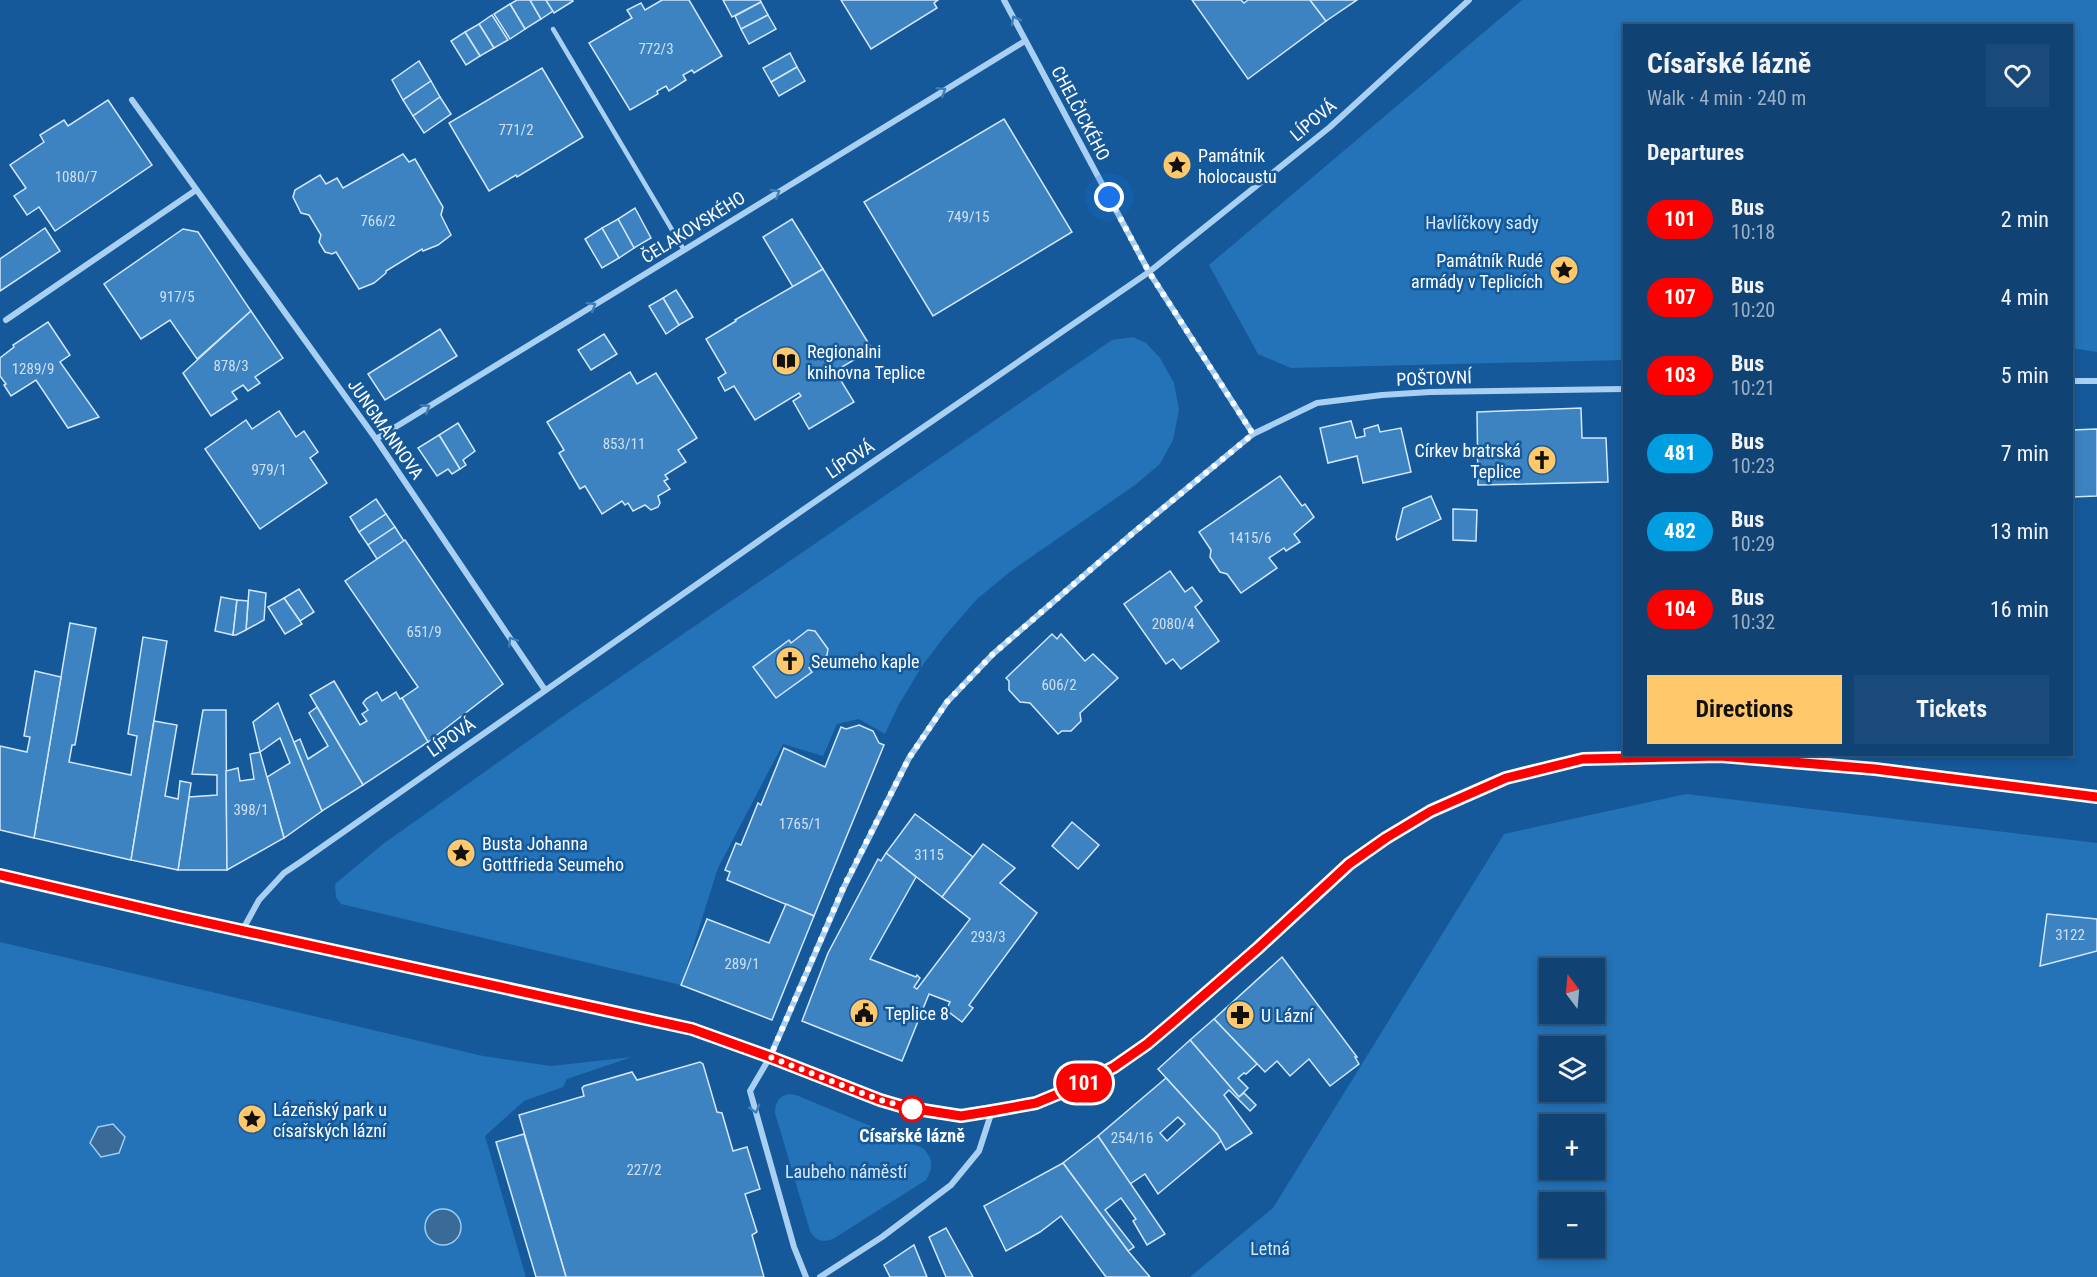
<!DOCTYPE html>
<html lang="en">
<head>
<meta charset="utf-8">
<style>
	:root { --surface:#104374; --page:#194a79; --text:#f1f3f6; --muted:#9cb0c5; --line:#305c86; --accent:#ffc86b }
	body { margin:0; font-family:"Roboto Condensed",sans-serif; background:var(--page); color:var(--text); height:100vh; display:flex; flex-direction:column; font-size:22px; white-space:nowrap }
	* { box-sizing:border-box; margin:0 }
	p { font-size:20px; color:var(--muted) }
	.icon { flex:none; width:33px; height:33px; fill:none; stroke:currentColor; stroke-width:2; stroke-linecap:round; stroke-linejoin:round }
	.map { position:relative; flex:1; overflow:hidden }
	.drawer { position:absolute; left:1623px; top:24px; width:450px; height:732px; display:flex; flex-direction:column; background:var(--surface); border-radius:0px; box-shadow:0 3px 9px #0003,0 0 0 2px var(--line) }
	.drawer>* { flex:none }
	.badge { padding:0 12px; border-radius:20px; font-size:21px; line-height:39px }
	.needle { width:39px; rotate:344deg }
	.buttons { position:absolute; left:1539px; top:958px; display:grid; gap:12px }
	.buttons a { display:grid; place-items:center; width:66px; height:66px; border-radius:0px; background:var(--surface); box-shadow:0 3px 9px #0003,0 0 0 2px var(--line); font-size:30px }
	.you { position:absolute; width:30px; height:30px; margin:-15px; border:4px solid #fff; border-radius:50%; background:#1a73e8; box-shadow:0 0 0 9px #1a73e833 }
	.map>.badge { position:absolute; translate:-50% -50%; box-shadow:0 0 0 3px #fff }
	h2 { padding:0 24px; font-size:22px; line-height:54px }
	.round { display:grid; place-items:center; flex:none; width:63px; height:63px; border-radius:0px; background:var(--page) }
	.summary { display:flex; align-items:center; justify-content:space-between; height:102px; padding:0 24px }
	h1 { font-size:28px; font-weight:700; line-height:45px }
	.cta { display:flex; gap:12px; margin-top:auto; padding:12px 24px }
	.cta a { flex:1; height:69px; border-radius:0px; background:var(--accent); color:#111; font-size:24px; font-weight:700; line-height:69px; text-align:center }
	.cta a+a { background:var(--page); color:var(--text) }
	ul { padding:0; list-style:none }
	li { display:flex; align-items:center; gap:18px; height:78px; padding:0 24px }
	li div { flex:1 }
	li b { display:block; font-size:22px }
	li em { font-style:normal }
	li .badge { min-width:66px; font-weight:700; text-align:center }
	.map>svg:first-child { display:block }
	.green { fill:#2472b7; fill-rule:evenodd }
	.water { fill:#396a98; stroke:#9bccf5; stroke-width:1.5 }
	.building { fill:#3d83c1; stroke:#d1e8fd; stroke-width:1.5; fill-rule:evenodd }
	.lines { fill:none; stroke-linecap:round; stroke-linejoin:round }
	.service { stroke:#a9d0f3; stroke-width:4.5 }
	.minor { stroke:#a9d0f3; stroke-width:6 }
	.oneway { stroke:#417db5 }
	.line-casing { stroke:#fff; stroke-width:14 }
	.line { stroke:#f00; stroke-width:9 }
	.walk { stroke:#fff; stroke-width:6; stroke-dasharray:0 10.8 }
	.stop-dot { fill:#fff; stroke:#f00; stroke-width:3 }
	.labels { text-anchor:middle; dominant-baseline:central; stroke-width:5; stroke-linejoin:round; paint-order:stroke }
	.number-label { font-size:15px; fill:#cee0f0 }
	.street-label { font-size:18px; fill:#fff; stroke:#15599a }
	.poi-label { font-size:18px; fill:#fff; stroke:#15599a; text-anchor:start }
	.park-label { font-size:18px; fill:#d1e8fd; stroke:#15599a }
	.stop-label { font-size:18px; font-weight:bold; fill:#fff; stroke:#15599a }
</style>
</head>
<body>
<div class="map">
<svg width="2097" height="1277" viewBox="0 0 2097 1277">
	<rect width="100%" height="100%" fill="#15599a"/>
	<g class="green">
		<path d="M1522 0H2097V352L2072 348V26H1624V360L1291 368 1258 354 1209 265Z"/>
		<path d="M1133 337 1146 343 1160 358 1174 383 1179 410 1173 440 1160 464 1135 485 1011 571 977 599 944 637 922 666 898 706 885 734 859 719 837 724 823 756 783 744 718 868 681 985 341 904 336 897 335 884 383 844 562 717 1112 340Z"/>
		<path d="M1686 794 2097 843V1277H1190L1273 1208 1504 834ZM1550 969H1594V1014H1550ZM1550 1047H1594V1092H1550ZM1550 1125H1594V1170H1550ZM1550 1203H1594V1248H1550Z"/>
		<path d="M0 942 483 1056 551 1066 632 1057 567 1079 563 1087 524 1101 485 1136 526 1277H0Z"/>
		<path d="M789 1094 796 1095 923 1148C933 1159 934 1167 926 1180L833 1239C822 1243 816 1241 810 1231L775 1113C775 1102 779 1096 789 1094Z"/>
	</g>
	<g class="water">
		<path d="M113 1124 125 1137 119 1153 101 1157 90 1143 98 1127Z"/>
		<circle cx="443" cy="1227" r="18"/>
	</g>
	<g class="building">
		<path d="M517 0H530L541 19 525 29 510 4Z"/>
		<path d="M530 0H546L553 11 541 19Z"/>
		<path d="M546 0H572L573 1 554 13Z"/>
		<path d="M662 0H689L722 56 694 73 692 70 683 75 686 80 669 91 666 86 657 91 658 94 630 110 589 43 632 18 627 10 641 3 645 10Z"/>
		<path d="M723 0H760L761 2 732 17Z"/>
		<path d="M841 0H938L934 3 937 8 871 49Z"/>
		<path d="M1192 0H1241L1244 3 1248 0H1310L1326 21 1248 79Z"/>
		<path d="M1310 0H1357L1326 21Z"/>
		<path d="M761 2 768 15 741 29 735 16Z"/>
		<path d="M510 4 525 29 510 39 494 14Z"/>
		<path d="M492 15 508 40 494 48 479 24Z"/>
		<path d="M768 15 776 29 749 44 741 29Z"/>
		<path d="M479 24 494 48 480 56 465 32Z"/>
		<path d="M465 32 480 56 466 65 451 41Z"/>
		<path d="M790 53 797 67 771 82 763 68Z"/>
		<path d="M419 61 431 81 403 100 392 80Z"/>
		<path d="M797 67 805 81 779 96 771 82Z"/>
		<path d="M542 68 583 137 517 177 516 175 489 191 449 123Z"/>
		<path d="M431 81 440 97 413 116 403 100Z"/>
		<path d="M440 97 451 114 424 133 413 116Z"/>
		<path d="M108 100 152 165 55 231 39 207 27 215 14 196 26 188 10 165 44 142 40 135 64 120 68 126Z"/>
		<path d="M1004 119 1072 232 933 316 864 202Z"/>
		<path d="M403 154 409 162 415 159 443 207 441 215 451 235 438 245 423 251 422 249 386 271V273L374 283 359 289 336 252 332 254 325 252 319 242 321 235 309 215 301 213 293 197 295 190 320 175 326 184 337 178 343 188Z"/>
		<path d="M635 208 651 238 634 248 618 219Z"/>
		<path d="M618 219 634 248 619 258 602 228Z"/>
		<path d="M792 219 823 269 793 287 763 237Z"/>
		<path d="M45 228 60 251 0 291V259Z"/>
		<path d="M602 228 619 258 602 268 585 239Z"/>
		<path d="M183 229 198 232 251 311 197 359 170 320 141 339 104 284Z"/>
		<path d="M823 269 872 349 827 376 829 379 837 374 854 402 809 429 793 401 801 396 799 393 755 420 734 386 725 391 718 378 726 373 706 339 736 321 735 320Z"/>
		<path d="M676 290 693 317 679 325 663 298Z"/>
		<path d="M663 298 679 325 666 334 649 306Z"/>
		<path d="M251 311 283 358 255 377 260 383 248 391 243 385 232 392 237 399 211 416 183 373Z"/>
		<path d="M48 322 70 355 60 362 99 417 68 428 36 380 11 396 4 385 6 384 0 376V358L14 347 13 345Z"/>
		<path d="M440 329 457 356 385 400 368 374Z"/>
		<path d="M604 334 617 354 591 370 578 350Z"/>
		<path d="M630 372 637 384 656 373 697 438 678 450 686 462 665 475 668 479 664 481 670 489 658 496 660 503 658 507 651 510 645 505 633 511 628 503 625 505 622 501 602 514 585 486 580 489 559 453 564 450 547 422Z"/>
		<path d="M1581 408 1582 438H1606L1608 482 1478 485 1477 412Z"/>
		<path d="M279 411 296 437 304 431 318 452 310 458 327 483 260 529 205 449 246 420 252 429Z"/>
		<path d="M1351 421 1356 438 1365 436 1364 429 1378 425 1380 432 1401 428 1411 472 1363 483 1357 456 1328 463 1320 428Z"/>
		<path d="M458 423 475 451 463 460 466 465 460 469 439 435Z"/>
		<path d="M2097 429V496L2072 497V430Z"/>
		<path d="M439 435 460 469 452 474 448 469 437 476 418 448Z"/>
		<path d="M1280 476 1302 506 1305 504 1314 517 1294 534 1300 542 1286 551 1284 548 1269 558 1277 568 1241 593 1227 574 1220 572 1210 557 1211 550 1199 532Z"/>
		<path d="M1431 496 1441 519 1397 540 1396 537 1403 508Z"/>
		<path d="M376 499 386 514 359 532 350 517Z"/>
		<path d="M1453 509 1477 510 1476 541 1453 540Z"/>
		<path d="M386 514 395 527 368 545 359 532Z"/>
		<path d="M395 527 404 541 377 559 368 545Z"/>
		<path d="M405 540 503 684 428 742 402 698 418 687 345 581Z"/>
		<path d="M1170 571 1185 592 1192 587 1202 601 1195 607 1219 641 1181 669 1173 659 1166 664 1124 604Z"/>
		<path d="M299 589 314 612 300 621 284 598Z"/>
		<path d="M249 590 266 593 264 620 246 630Z"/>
		<path d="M221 597 237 600 233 635 215 631Z"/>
		<path d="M284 598 302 624 285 634 268 607Z"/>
		<path d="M237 600 248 601 246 630 236 635H233Z"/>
		<path d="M70 623 96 628 75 745H72L69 762 131 775 137 736 128 734 143 637 167 641 131 860 34 838Z"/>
		<path d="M808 630 815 631 828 649 827 655 809 668 812 672 776 698 753 667 789 640 791 643Z"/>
		<path d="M1052 634 1057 639 1061 634 1085 661 1093 654 1118 678 1080 713 1081 721 1071 731H1062L1058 734 1030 703 1020 702 1009 690V681L1006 678Z"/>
		<path d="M35 671 61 677 34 838 0 830V746L27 752 30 737 24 736Z"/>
		<path d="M334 681 360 725 367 721 362 714 368 710 363 703 366 699 377 692 382 701 396 692 400 699 402 698 428 742 363 785 310 695Z"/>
		<path d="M278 703 322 811 284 838 267 777 290 763 280 738 260 752 253 722Z"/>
		<path d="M317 707 363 785 322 811 294 742 300 739 308 759 328 746 309 713Z"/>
		<path d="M203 710H226L227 870H178L189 797 217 795V775L192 774Z"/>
		<path d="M154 721 177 725 165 796 178 799 180 781 191 783 178 870 131 860Z"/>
		<path d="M859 725 873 731 879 743 884 745 814 916 727 880 730 872 725 870 736 843 741 845 758 803 761 805 784 748 825 767 841 727 846 729Z"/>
		<path d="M260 752 284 838 227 870 226 771 238 768 240 781 254 779 250 754Z"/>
		<path d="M915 814 973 857 942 897 886 853Z"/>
		<path d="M1072 822 1099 845 1078 869 1052 846Z"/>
		<path d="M983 844 1015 868 1000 883 1037 913 969 1005 973 1008 962 1022 946 1010 950 1002 929 994 902 1061 802 1021 828 953 878 859 881 861 886 853 916 877 870 959 916 977 917 975 920 978 914 987 917 989 970 919 942 897Z"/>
		<path d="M786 904 814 916 772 1020 681 985 707 919 769 943Z"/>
		<path d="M2047 914 2097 919V951L2040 966Z"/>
		<path d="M1282 957 1357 1057H1355L1359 1064 1330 1086 1309 1059 1290 1076 1277 1061 1265 1072 1214 1019Z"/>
		<path d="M1214 1019 1257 1064 1246 1074 1244 1073 1238 1078 1248 1088 1239 1097 1190 1040Z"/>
		<path d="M1190 1040 1239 1097 1244 1093 1256 1105 1250 1111 1229 1090 1224 1095 1252 1133 1226 1150 1217 1134 1158 1069Z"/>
		<path d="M700 1062 703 1064 717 1112 722 1113 733 1151 747 1147 760 1189 745 1194 757 1232 752 1235 764 1277H566L519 1115 584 1096 582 1088 584 1086 632 1072 637 1080Z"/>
		<path d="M1166 1078 1217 1134 1221 1141 1158 1194 1145 1174 1130 1184 1098 1136ZM1178 1117 1185 1124 1167 1141 1160 1133Z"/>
		<path d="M524 1134 566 1277H536L496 1142Z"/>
		<path d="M1098 1136 1165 1234 1147 1245 1133 1221 1136 1219 1121 1198 1105 1210 1134 1247 1128 1251 1063 1163Z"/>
		<path d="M1063 1163 1128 1251 1150 1277H1106L1061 1216 1040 1232 1006 1251 984 1206Z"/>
		<path d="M946 1228 973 1277H946L929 1237Z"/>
		<path d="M914 1245 927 1277H890L884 1265Z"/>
	</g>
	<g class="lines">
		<path class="service" d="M553 29 684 250"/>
		<g class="minor">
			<path d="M1004 0 1149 272 1253 434"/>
			<path d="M132 100 376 439 545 690"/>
			<path d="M6 320 196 190"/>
			<path d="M2072 381H2097"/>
			<path d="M376 439 1025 41"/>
			<path d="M0 875 180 917 692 1029 770 1057 880 1100 904 1107 961 1116 992 1111 1036 1103 1077 1086 1114 1067 1147 1044 1187 1010 1258 948 1349 864 1386 839 1431 811 1506 778 1583 759 1721 756 1875 769 2097 797"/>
			<path d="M242 931 259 900 284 873 302 861 800 512 1149 272 1330 127 1469 0"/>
			<path d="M806 1277 794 1247 750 1091 770 1057 844 887 909 758 947 702 993 654 1133 533 1253 434 1317 403 1382 395 1430 392 1624 389"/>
			<path d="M820 1277 882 1237 951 1185 979 1151 992 1111"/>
		</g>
	</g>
	<defs><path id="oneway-chevron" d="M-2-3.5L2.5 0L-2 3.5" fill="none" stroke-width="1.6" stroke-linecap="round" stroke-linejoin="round" transform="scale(1.5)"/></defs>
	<g class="oneway">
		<use href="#oneway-chevron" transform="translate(1015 20) rotate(-118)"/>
		<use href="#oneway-chevron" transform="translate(942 91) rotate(-32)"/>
		<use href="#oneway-chevron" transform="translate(776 193) rotate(-32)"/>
		<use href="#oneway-chevron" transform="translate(592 306) rotate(-32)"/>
		<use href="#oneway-chevron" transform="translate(426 408) rotate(-32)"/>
		<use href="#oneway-chevron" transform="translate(512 641) rotate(-124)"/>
		<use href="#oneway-chevron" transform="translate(755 1109) rotate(74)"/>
	</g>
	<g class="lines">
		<g class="line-casing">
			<path id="line" d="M0 875 180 917 692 1029 770 1057 880 1100 904 1107 961 1116 992 1111 1036 1103 1077 1086 1114 1067 1147 1044 1173 1022 1258 948 1349 864 1386 838 1431 811 1506 778 1583 759 1720 756 1875 769 2097 797"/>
		</g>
		<use href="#line" class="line"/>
		<path class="walk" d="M912 1109 918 1110 880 1100 770 1057 844 886 909 758 947 702 993 654 1133 533 1253 434 1149 272 1109 197"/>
	</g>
	<defs>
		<g id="sight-disc" transform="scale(1.5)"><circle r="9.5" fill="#ffc86b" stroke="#15599a"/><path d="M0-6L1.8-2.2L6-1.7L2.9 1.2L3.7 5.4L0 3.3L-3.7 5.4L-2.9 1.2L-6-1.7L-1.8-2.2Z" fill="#111"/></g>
		<g id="library-disc" transform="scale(1.5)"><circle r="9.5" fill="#ffc86b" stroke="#15599a"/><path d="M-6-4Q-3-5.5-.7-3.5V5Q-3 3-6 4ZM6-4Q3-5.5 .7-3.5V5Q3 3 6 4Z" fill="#111"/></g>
		<g id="church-disc" transform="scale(1.5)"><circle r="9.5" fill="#ffc86b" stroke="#15599a"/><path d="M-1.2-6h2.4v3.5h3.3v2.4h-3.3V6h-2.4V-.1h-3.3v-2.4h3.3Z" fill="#111"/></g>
		<g id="civic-disc" transform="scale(1.5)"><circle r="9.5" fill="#ffc86b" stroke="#15599a"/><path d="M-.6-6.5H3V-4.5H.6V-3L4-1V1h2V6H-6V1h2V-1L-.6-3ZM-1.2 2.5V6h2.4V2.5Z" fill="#111"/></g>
		<g id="pharmacy-disc" transform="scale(1.5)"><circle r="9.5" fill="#ffc86b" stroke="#15599a"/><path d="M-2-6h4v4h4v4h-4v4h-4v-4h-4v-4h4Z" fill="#111"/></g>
	</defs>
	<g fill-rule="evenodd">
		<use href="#sight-disc" x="1177" y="165"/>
		<use href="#sight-disc" x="1564" y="270"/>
		<use href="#library-disc" x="786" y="361"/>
		<use href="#church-disc" x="1542" y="460"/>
		<use href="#church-disc" x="790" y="661"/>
		<use href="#sight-disc" x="461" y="853"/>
		<use href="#civic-disc" x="864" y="1013"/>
		<use href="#pharmacy-disc" x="1240" y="1015"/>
		<use href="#sight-disc" x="252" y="1119"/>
	</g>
	<circle class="stop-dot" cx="912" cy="1109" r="12"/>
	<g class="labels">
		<g class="number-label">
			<text x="656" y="49">772/3</text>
			<text x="516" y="130">771/2</text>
			<text x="76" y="177">1080/7</text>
			<text x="968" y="217">749/15</text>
			<text x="378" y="221">766/2</text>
			<text x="177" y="297">917/5</text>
			<text x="231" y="366">878/3</text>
			<text x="33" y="369">1289/9</text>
			<text x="624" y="444">853/11</text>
			<text x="269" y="470">979/1</text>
			<text x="1250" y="538">1415/6</text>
			<text x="1173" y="624">2080/4</text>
			<text x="424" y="632">651/9</text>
			<text x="1059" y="685">606/2</text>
			<text x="251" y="810">398/1</text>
			<text x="800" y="824">1765/1</text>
			<text x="929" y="855">3115</text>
			<text x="2070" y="935">3122</text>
			<text x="988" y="937">293/3</text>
			<text x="742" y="964">289/1</text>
			<text x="1132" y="1138">254/16</text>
			<text x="644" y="1170">227/2</text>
		</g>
		<g class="street-label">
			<text transform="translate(1081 113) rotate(62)">CHELČICKÉHO</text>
			<text transform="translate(1313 120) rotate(-40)">LÍPOVÁ</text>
			<text transform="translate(693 227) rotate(-32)">ČELAKOVSKÉHO</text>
			<text transform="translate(1434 378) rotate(-2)">POŠTOVNÍ</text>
			<text transform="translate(386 429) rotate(55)">JUNGMANNOVA</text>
			<text transform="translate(850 459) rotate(-34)">LÍPOVÁ</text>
			<text transform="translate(451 737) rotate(-35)">LÍPOVÁ</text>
		</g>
		<g class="poi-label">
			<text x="1198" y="155">Památník<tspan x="1198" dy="21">holocaustu</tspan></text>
			<text x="1543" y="260" text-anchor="end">Památník Rudé<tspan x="1543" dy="21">armády v Teplicích</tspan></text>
			<text x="807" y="351">Regionalni<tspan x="807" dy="21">knihovna Teplice</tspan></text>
			<text x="1521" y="450" text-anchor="end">Církev bratrská<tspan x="1521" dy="21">Teplice</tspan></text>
			<text x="811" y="661">Seumeho kaple</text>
			<text x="482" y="843">Busta Johanna<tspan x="482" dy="21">Gottfrieda Seumeho</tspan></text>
			<text x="885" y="1013">Teplice 8</text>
			<text x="1261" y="1015">U Lázní</text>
			<text x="273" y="1109">Lázeňský park u<tspan x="273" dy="21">císařských lázní</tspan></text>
		</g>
		<g class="park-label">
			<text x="1482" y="222">Havlíčkovy sady</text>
			<text x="846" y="1171">Laubeho náměstí</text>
			<text x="1270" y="1248">Letná</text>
		</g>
		<g class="stop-label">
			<text x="912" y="1135">Císařské lázně</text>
		</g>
	</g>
</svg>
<div class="buttons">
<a><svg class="needle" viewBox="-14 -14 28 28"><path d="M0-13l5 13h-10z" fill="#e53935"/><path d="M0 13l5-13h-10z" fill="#9cb0c5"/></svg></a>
<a><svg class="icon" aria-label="layers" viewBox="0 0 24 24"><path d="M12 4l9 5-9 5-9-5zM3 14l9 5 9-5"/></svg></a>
<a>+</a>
<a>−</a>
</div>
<div class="you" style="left:1109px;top:197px"></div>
<b class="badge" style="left:1084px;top:1083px;background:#f00;color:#fff">101</b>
<section class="drawer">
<div class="summary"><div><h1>Císařské lázně</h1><p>Walk · 4 min · 240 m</p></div><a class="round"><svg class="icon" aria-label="heart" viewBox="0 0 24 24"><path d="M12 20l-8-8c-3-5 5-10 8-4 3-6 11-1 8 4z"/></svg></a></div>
<h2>Departures</h2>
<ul>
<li><span class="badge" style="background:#f00;color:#fff">101</span><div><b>Bus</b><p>10:18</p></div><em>2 min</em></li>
<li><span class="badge" style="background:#f00;color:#fff">107</span><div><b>Bus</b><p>10:20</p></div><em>4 min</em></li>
<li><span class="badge" style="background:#f00;color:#fff">103</span><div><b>Bus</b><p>10:21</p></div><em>5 min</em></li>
<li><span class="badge" style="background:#009ee0;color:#fff">481</span><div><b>Bus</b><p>10:23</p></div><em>7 min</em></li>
<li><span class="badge" style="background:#009ee0;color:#fff">482</span><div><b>Bus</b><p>10:29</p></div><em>13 min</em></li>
<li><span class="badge" style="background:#f00;color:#fff">104</span><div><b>Bus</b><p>10:32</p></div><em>16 min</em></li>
</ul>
<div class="cta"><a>Directions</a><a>Tickets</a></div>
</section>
</div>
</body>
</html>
